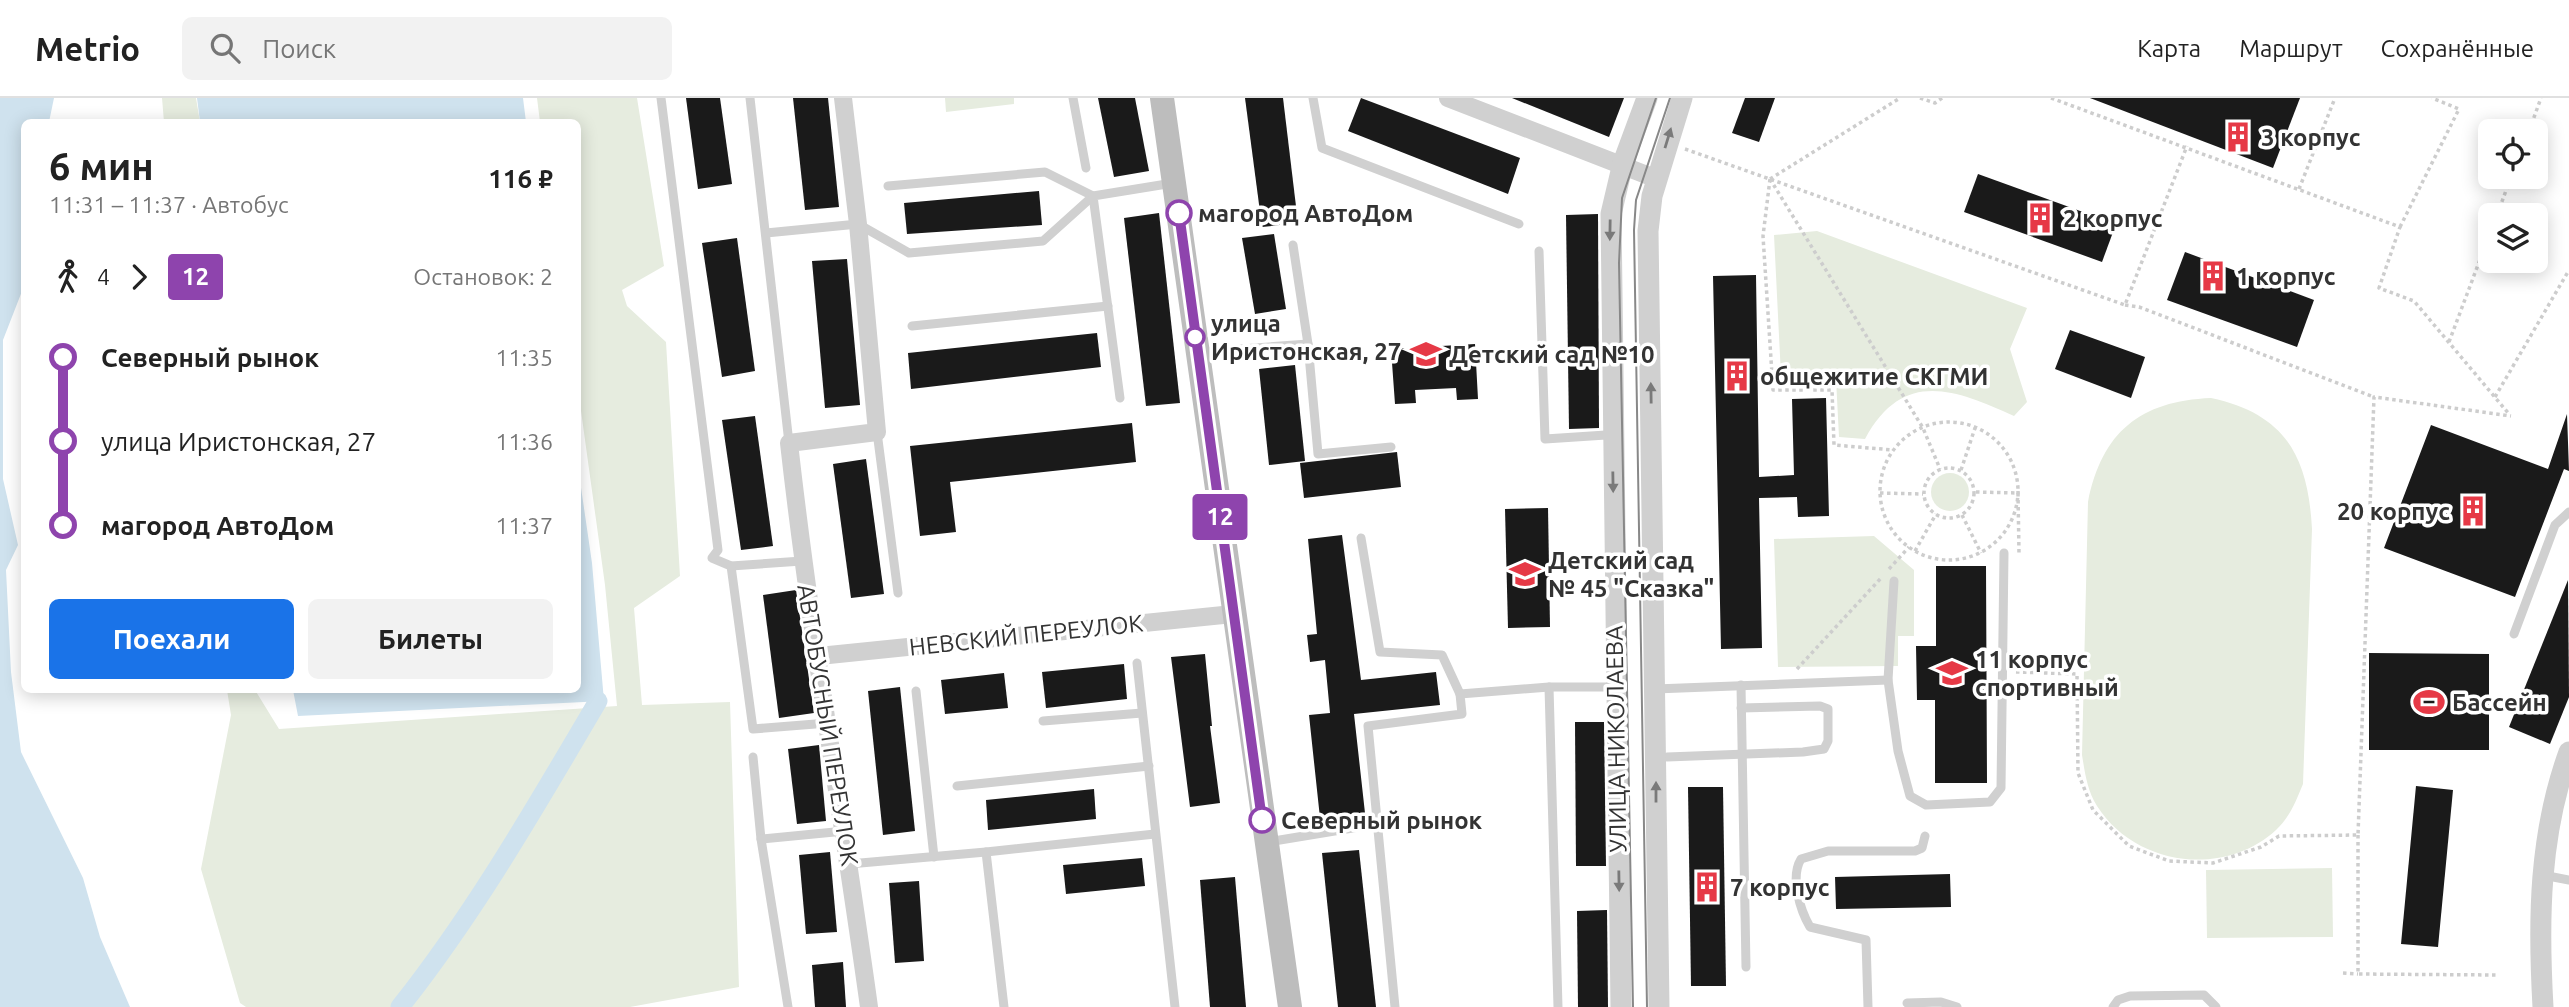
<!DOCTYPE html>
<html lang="ru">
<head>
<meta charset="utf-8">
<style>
	:root { --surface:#fff; --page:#f2f2f2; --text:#222; --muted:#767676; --line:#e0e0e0; --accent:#1a73e8 }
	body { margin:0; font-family:Ubuntu,sans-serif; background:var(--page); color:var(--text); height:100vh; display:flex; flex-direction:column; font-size:26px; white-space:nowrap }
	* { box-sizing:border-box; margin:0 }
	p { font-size:23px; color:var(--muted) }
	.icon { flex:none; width:38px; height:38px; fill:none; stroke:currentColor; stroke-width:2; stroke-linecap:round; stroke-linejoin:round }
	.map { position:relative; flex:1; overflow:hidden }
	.drawer { position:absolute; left:21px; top:21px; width:560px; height:574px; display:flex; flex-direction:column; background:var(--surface); border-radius:10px; box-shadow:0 4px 18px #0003 }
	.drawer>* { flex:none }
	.badge { padding:0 14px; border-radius:5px; font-size:24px; line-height:46px }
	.controls { position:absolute; left:2478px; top:21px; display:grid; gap:14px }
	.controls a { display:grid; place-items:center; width:70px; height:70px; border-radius:10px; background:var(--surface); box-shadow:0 4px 18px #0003; font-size:35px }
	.map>.badge { position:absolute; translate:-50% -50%; box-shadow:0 0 0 4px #fff }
	.legs { display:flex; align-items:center; gap:10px; height:77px; padding:0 28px; font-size:23px }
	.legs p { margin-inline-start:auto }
	.overview { display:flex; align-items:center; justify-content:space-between; height:119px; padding:0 28px }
	h1 { font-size:38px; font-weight:700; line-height:52px }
	.action { display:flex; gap:14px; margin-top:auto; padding:14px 28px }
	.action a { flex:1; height:80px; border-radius:10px; background:var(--accent); color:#fff; font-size:28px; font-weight:700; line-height:80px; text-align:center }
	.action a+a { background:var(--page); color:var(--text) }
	ul { padding:0 28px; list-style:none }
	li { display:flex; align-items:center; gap:24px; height:84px; font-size:26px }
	li i { display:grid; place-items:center; width:10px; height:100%; margin:0 9px; background:currentColor }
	li i::after { content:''; width:18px; height:18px; margin:-9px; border:5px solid; border-radius:50%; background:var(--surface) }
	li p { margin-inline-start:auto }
	li:first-child i { background:linear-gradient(#0000 50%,currentColor 0) }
	li:last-child i { background:linear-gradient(currentColor 50%,#0000 0) }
	header { display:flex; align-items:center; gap:42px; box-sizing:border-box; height:98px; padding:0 35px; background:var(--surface); border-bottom:2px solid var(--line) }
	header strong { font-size:33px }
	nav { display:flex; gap:38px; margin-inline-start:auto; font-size:24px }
	.search { width:490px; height:63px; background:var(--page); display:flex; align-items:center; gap:18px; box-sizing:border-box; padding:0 24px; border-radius:10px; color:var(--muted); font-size:26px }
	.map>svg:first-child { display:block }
	.green { fill:#e6ecdf }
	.water { fill:#cfe2ee }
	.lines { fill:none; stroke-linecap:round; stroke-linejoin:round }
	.canal { stroke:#cfe2ee; stroke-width:19 }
	.building { fill:#1a1a1a }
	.path { stroke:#cdcdcd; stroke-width:3.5; stroke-dasharray:3.5 3.5; stroke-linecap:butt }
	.service { stroke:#d0d0d0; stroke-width:9 }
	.minor { stroke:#d0d0d0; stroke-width:18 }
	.tertiary { stroke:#d0d0d0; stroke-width:21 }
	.secondary { stroke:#bdbdbd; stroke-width:24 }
	.tram { stroke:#888; stroke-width:2 }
	.oneway { fill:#7a7a7a }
	.line-1-casing { stroke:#fff; stroke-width:16 }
	.line-1 { stroke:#8e44ad; stroke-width:10 }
	.stop-1-dot { fill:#fff; stroke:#8e44ad; stroke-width:3.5 }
	.labels { text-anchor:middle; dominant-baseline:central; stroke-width:7; stroke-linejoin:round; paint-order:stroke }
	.poi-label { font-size:24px; font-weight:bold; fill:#333; stroke:#fff; text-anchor:start }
	.stop-label { font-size:24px; font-weight:bold; fill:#333; stroke:#fff; text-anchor:start }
	.street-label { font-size:24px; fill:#333; stroke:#fff }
</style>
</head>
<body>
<header>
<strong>Metrio</strong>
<div class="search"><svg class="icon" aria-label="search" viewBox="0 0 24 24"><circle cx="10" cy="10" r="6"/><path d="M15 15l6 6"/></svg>Поиск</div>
<nav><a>Карта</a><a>Маршрут</a><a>Сохранённые</a></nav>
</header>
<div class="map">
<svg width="2569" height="909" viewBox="0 0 2569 909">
	<rect width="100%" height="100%" fill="#fff"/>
	<g class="green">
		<path d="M162 0H196L200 24H164Z"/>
		<path d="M537 0H637L664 168 622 192 627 208 666 244 680 478 634 510 642 607 730 604 739 889 630 909H246L240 905 201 771 231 617 227 592H255L279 631 617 608 605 487 578 291V24H540Z"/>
		<path d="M945 0H1014V6L946 14Z"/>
		<path d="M1817 133 2027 210 2010 251 2027 304 2014 318C1954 291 1903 271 1865 341L1839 339 1836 281 1781 278 1774 137Z"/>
		<path d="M2211 300C2286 316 2308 359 2312 431L2303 686C2296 703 2290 719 2276 732 2224 780 2135 768 2097 708 2087 692 2085 675 2082 657L2088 404C2102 334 2140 303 2211 300Z"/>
		<circle cx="1950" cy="394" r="19"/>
		<path d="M1874 438 1914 472V538H1898V568L1778 569 1774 441Z"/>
		<path d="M2332 770 2333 839 2207 840 2206 772Z"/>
	</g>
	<g class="water">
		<path d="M0 0H54L49 24H24V188L3 242V381L18 447 6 472 11 574 21 654 83 780 100 839 130 909H0Z"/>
		<path d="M197 0H523L526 24H200Z"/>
		<path d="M578 369 592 465 604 603 298 618 293 592H578Z"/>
	</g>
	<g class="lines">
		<path class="canal" d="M400 909C476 813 536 708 598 603"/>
	</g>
	<g class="building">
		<path d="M686 0H720L732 86 698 91Z"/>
		<path d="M793 0H828L839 109 805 112Z"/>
		<path d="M1098 0H1135L1149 73 1114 79Z"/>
		<path d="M1245 0H1283L1298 125 1262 129Z"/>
		<path d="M1361 0 1520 60 1508 96 1348 33Z"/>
		<path d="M1512 0H1624L1609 39Z"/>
		<path d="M1745 0H1775L1759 44 1732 35Z"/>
		<path d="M2090 0H2300L2273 70Z"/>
		<path d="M1978 76 2116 126 2102 164 1964 114Z"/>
		<path d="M1039 93 1042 127 907 136 904 105Z"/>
		<path d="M1159 115 1180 305 1146 308 1124 120Z"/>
		<path d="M1598 116 1599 330 1569 331 1566 117Z"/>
		<path d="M1274 136 1286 211 1255 216 1242 140Z"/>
		<path d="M737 140 755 273 722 279 702 145Z"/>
		<path d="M2185 154 2314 202 2297 249 2167 202Z"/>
		<path d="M847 161 860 307 825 310 812 163Z"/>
		<path d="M1756 177 1759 379 1794 377 1792 301 1826 300 1829 418 1798 419 1797 399 1759 400 1762 550 1721 551 1713 178Z"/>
		<path d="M2070 232 2145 259 2131 300 2055 271Z"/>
		<path d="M1097 235 1101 269 911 291 908 255Z"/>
		<path d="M1475 246 1478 301 1457 302 1456 290 1415 292 1416 305 1395 306 1391 251Z"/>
		<path d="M1295 267 1305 363 1269 367 1259 271Z"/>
		<path d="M2567 316 2569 373 2564 371 2515 499 2384 450 2431 327 2548 371Z"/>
		<path d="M755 318 773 448 741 452 722 322Z"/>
		<path d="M1132 325 1136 364 950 384 956 434 920 438 910 348Z"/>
		<path d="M1397 354 1401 389 1304 400 1300 365Z"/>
		<path d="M866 361 884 496 851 500 833 366Z"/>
		<path d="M1548 410 1550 529 1508 530 1505 411Z"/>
		<path d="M1342 437 1361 582 1436 574 1440 607 1354 616 1365 715 1320 720 1309 617 1330 615 1325 562 1310 564 1307 537 1317 536 1308 441Z"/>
		<path d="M1936 468H1986L1987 685H1935V602H1917L1916 548H1936Z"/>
		<path d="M2568 482 2569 599 2550 646 2509 629Z"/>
		<path d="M796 492 814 615 779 620 763 497Z"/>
		<path d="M2369 555 2489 556V652H2369Z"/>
		<path d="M1205 556 1212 628H1210L1220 705 1190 709 1171 559Z"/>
		<path d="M1124 566 1127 601 1046 610 1042 574Z"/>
		<path d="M1004 575 1008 610 945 616 941 582Z"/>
		<path d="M900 589 915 733 883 737 868 593Z"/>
		<path d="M1575 624H1604L1606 768H1576Z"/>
		<path d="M819 647 826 723 797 726 788 651Z"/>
		<path d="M2416 688 2453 692 2438 849 2401 846Z"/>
		<path d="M1688 689H1723L1726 888H1691Z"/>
		<path d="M1094 691 1096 721 988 732 986 702Z"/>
		<path d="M1359 752 1376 909H1338L1322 755Z"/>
		<path d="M830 754 837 834 806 836 799 757Z"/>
		<path d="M1142 760 1145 788 1066 796 1063 767Z"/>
		<path d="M1950 776 1951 809 1836 811 1835 779Z"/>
		<path d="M1235 779 1246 909H1210L1200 782Z"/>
		<path d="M919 783 924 863 895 865 889 785Z"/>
		<path d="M1607 812 1608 909H1578L1577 813Z"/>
		<path d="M843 864 846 909H815L812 867Z"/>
	</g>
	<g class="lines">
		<g class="path">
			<path d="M1920 0 1935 5 1942 0"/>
			<path d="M2051 0 2400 129 2379 190 2414 203 2509 316"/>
			<path d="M2529 33 2541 0"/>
			<path d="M1685 51 2125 207 2187 48"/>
			<path d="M1770 81 1763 138 1773 292H1832L1834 347 1893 352"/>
			<path d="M1770 81 1923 330 1940 371"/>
			<path d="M1770 81 1900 0"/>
			<path d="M2299 91 2335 0"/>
			<path d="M2497 117 2511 79"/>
			<path d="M2400 129 2459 11 2432 0"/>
			<path d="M2125 207 2139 209 2374 299"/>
			<path d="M2449 244 2490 135"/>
			<path d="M2495 299 2569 172"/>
			<circle cx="1949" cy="393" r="69"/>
			<circle cx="1949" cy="395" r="25"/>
			<path d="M1961 372 1975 330"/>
			<path d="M1976 394 2018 395 2019 455"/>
			<path d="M1880 395 1923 396"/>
			<path d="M1962 417 1981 455"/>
			<path d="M1915 453 1936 416"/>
			<path d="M1889 471 1909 449"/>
			<path d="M1797 571 1882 479"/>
			<path d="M2016 574 2077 576 2078 675 2093 712 2129 748 2169 763 2213 765 2261 749 2279 738 2358 737 2374 299 2511 318"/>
			<path d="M2358 737V876L2496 877"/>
			<path d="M2343 875 2358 876"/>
		</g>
		<g class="service">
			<path d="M661 0 718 452 712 460 731 468 802 463"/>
			<path d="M750 0 789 345"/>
			<path d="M1073 0 1086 70"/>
			<path d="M1313 0 1322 50 1519 126"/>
			<path d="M766 135 858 126 909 155 1043 143 1093 98 1045 74 888 88"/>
			<path d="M1293 147 1308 246"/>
			<path d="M1539 153 1545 341 1606 337 1612 341"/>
			<path d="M912 228 1108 208"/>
			<path d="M1199 254 1308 246 1318 356 1391 349"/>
			<path d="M1120 300 1093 98 1173 85"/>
			<path d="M877 334 898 495"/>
			<path d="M1361 440 1380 554 1442 557 1460 596"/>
			<path d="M731 468 753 631 828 625"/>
			<path d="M1894 483 1888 582 1898 653 1910 698 1926 707 1990 704 2001 690 2004 455"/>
			<path d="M2514 536 2555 427 2569 414"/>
			<path d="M1137 565 1175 909"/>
			<path d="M1741 587 1746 869"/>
			<path d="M1549 589 1558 909"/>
			<path d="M1655 591 1888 582"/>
			<path d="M916 593 934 759"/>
			<path d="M1043 623 1142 615"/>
			<path d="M753 659 761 741 788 909"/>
			<path d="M1667 659 1803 654 1824 651 1828 643V611L1820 608 1741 610"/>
			<path d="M957 688 1149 668"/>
			<path d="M761 741 845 733"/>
			<path d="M1268 744 1377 726"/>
			<path d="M849 766 986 754"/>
			<path d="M2543 777 2569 782"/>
			<path d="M1907 905 1941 904 1957 909"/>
			<path d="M1004 909 986 754 1155 736"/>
			<path d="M1395 909 1368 628 1462 616 1460 596 1549 589H1616"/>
			<path d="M1868 909 1866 842 1810 829C1800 812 1790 779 1801 761L1828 753H1915L1922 750 1925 738"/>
			<path d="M2113 909 2118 902 2130 898 2204 897 2216 909"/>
		</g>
		<g class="minor">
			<path d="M843 0 858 126 877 334 789 345C810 533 843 721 869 909"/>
			<path d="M1448 0 1657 81"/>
			<path d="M819 558 1233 516"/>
		</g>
		<g class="tertiary">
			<path d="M1621 909 1611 116 1623 65 1647 0"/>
			<path d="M1659 909 1648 133 1652 98 1682 0"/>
			<path d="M2543 909C2538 821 2539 737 2569 654"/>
		</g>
		<path class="secondary" d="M1162 0 1290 909"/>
		<g class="tram">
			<path d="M1633 909 1619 165 1622 100 1656 0"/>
			<path d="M1647 909 1634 132 1636 102 1670 0"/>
		</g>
	</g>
	<defs><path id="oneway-solid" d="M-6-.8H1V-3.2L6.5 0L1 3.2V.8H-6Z" transform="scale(1.75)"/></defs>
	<g class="oneway">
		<use href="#oneway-solid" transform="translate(1668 40) rotate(-73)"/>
		<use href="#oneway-solid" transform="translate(1610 132) rotate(91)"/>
		<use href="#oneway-solid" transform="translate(1651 295) rotate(-91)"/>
		<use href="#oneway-solid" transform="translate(1613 384) rotate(89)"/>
		<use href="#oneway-solid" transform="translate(1656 694) rotate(-90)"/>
		<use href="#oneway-solid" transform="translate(1619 783) rotate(89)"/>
	</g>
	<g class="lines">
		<g class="line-1-casing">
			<path id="line-1" d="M1179 115 1262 722"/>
		</g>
		<use href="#line-1" class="line-1"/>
	</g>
	<defs>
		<g id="building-bare" transform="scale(2.415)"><path d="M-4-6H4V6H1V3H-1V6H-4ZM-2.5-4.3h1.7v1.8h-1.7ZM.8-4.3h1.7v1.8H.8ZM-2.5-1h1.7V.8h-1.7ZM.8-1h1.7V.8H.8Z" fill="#e63946" stroke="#fff" stroke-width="2.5" paint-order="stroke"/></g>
		<g id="school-bare" transform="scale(2.415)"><path d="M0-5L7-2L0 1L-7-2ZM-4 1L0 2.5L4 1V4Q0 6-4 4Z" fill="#e63946" stroke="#fff" stroke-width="2.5" paint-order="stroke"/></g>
		<g id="university-bare" transform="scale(2.415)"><path d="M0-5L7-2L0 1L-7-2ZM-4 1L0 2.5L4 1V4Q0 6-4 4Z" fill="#e63946" stroke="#fff" stroke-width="2.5" paint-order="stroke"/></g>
		<g id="stadium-bare" transform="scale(2.415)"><path d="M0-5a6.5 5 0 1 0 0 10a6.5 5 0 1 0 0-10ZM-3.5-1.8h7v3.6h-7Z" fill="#e63946" stroke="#fff" stroke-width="2.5" paint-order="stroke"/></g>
	</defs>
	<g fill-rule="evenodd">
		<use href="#building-bare" x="2238" y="39"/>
		<use href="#building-bare" x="2040" y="120"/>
		<use href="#building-bare" x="2213" y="178"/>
		<use href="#school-bare" x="1426" y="256"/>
		<use href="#building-bare" x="1737" y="278"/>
		<use href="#building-bare" x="2473" y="413"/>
		<use href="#school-bare" x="1525" y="476"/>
		<use href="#university-bare" x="1952" y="575"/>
		<use href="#stadium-bare" x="2429" y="604"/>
		<use href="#building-bare" x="1707" y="789"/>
	</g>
	<g class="stop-1-dot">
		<circle cx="1179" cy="115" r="12"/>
		<circle cx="1195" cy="239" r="9"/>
		<circle cx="1262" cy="722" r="12"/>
	</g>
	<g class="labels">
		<g class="poi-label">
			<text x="2261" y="39">3 корпус</text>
			<text x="2063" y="120">2 корпус</text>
			<text x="2236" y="178">1 корпус</text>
			<text x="1449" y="256">Детский сад №10</text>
			<text x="1760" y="278">общежитие СКГМИ</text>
			<text x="2450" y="413" text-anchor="end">20 корпус</text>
			<text x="1548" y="462">Детский сад<tspan x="1548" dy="28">№ 45 "Сказка"</tspan></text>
			<text x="1975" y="561">11 корпус<tspan x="1975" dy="28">спортивный</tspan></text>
			<text x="2452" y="604">Бассейн</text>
			<text x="1730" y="789">7 корпус</text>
		</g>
		<g class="stop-label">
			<text x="1198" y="115">магород АвтоДом</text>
			<text x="1211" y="225">улица<tspan x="1211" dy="28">Иристонская, 27</tspan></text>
			<text x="1281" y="722">Северный рынок</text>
		</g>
		<g class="street-label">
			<text transform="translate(1026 537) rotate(-6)">НЕВСКИЙ ПЕРЕУЛОК</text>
			<text transform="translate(828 627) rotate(81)">АВТОБУСНЫЙ ПЕРЕУЛОК</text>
			<text transform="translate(1616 641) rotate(-91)">УЛИЦА НИКОЛАЕВА</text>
		</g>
	</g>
</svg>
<div class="controls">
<a><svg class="icon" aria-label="locate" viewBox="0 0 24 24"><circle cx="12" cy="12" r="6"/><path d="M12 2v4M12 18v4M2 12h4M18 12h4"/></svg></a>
<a><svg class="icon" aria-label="layers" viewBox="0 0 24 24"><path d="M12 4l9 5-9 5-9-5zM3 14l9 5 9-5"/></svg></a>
</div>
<b class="badge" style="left:1220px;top:419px;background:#8e44ad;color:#fff">12</b>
<section class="drawer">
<div class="overview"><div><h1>6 мин</h1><p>11:31 – 11:37 · Автобус</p></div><b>116 ₽</b></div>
<div class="legs"><svg class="icon" aria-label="walk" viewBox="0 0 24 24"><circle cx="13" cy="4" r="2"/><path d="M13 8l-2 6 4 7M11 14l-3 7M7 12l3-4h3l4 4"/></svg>4<svg class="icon" aria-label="forward" viewBox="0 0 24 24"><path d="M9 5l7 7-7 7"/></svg><b class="badge" style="background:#8e44ad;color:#fff">12</b><p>Остановок: 2</p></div>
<ul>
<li><i style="color:#8e44ad"></i><b>Северный рынок</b><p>11:35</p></li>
<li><i style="color:#8e44ad"></i><span>улица Иристонская, 27</span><p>11:36</p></li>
<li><i style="color:#8e44ad"></i><b>магород АвтоДом</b><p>11:37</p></li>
</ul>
<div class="action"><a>Поехали</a><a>Билеты</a></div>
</section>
</div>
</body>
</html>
